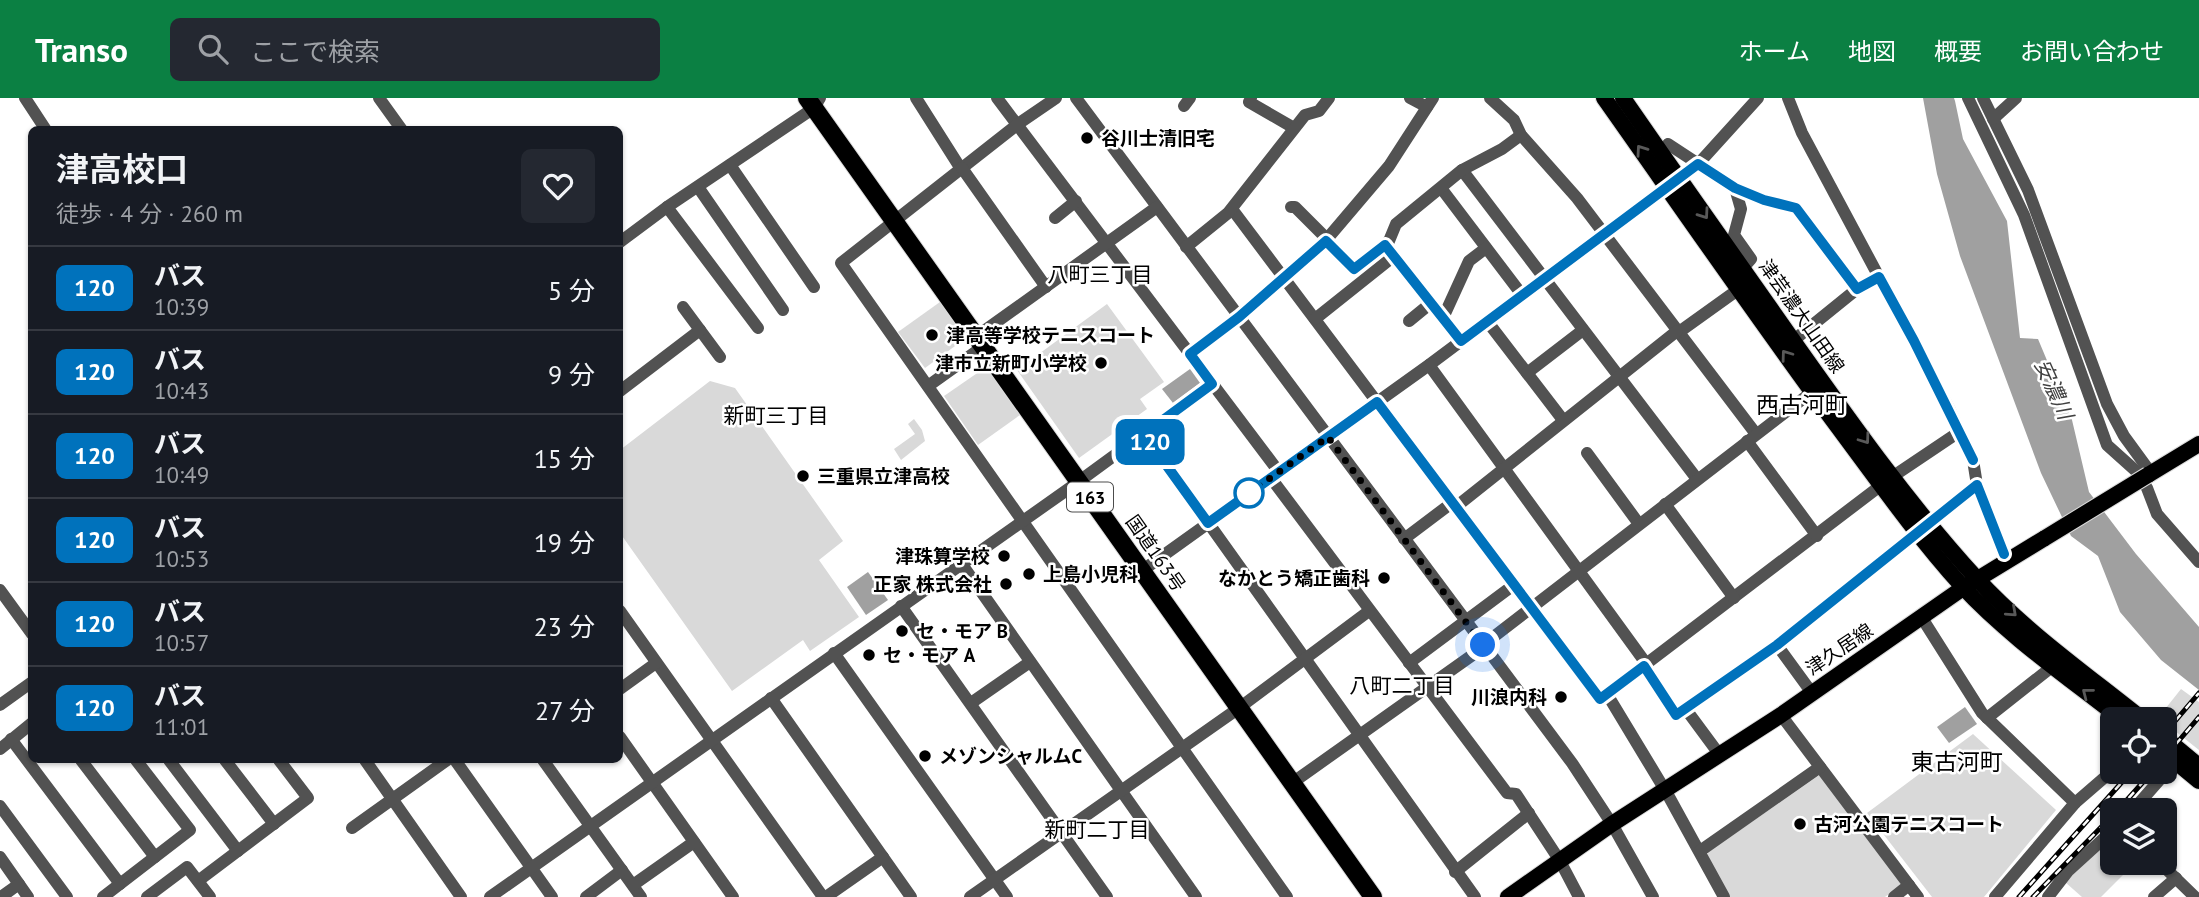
<!DOCTYPE html>
<html lang="ja">
<head>
<meta charset="utf-8">
<style>
	:root { --surface:#171b24; --page:#242831; --text:#f1f3f6; --muted:#9ea1a6; --line:#363941; --accent:#0b8043 }
	body { margin:0; font-family:"PT Sans","Noto Sans JP",sans-serif; background:var(--page); color:var(--text); height:100vh; display:flex; flex-direction:column; font-size:26px; white-space:nowrap }
	* { box-sizing:border-box; margin:0 }
	p { font-size:23px; color:var(--muted) }
	.icon { flex:none; width:38px; height:38px; fill:none; stroke:currentColor; stroke-width:2; stroke-linecap:round; stroke-linejoin:round }
	.map { position:relative; flex:1; overflow:hidden }
	.drawer { position:absolute; left:28px; top:28px; width:595px; height:637px; display:flex; flex-direction:column; background:var(--surface); border-radius:10px; box-shadow:0 2px 5px #0004 }
	.drawer>* { flex:none }
	.badge { padding:0 14px; border-radius:10px; font-size:24px; line-height:46px }
	.buttons { position:absolute; left:2100px; top:609px; display:grid; gap:14px }
	.buttons a { display:grid; place-items:center; width:77px; height:77px; border-radius:10px; background:var(--surface); box-shadow:0 2px 5px #0004; font-size:35px }
	.you { position:absolute; width:35px; height:35px; margin:-18px; border:5px solid #fff; border-radius:50%; background:#1a73e8; box-shadow:0 0 0 10px #1a73e833 }
	.map>.badge { position:absolute; translate:-50% -50%; box-shadow:0 0 0 4px #fff }
	.round { display:grid; place-items:center; flex:none; width:74px; height:74px; border-radius:10px; background:var(--page) }
	.head { display:flex; align-items:center; justify-content:space-between; height:119px; padding:0 28px }
	h1 { font-size:33px; font-weight:700; line-height:52px }
	ul { padding:0; list-style:none }
	li { display:flex; align-items:center; gap:21px; height:84px; padding:0 28px; border-top:2px solid var(--line) }
	li div { flex:1 }
	li b { display:block; font-size:26px }
	li em { font-style:normal }
	li .badge { min-width:77px; font-weight:700; text-align:center }
	header { display:flex; align-items:center; gap:42px; box-sizing:border-box; height:98px; padding:0 35px; background:var(--accent); color:#fff }
	header strong { font-size:33px }
	nav { display:flex; gap:38px; margin-inline-start:auto; font-size:24px }
	.search { width:490px; height:63px; background:var(--page); display:flex; align-items:center; gap:18px; box-sizing:border-box; padding:0 24px; border-radius:10px; color:var(--muted); font-size:26px }
	.map>svg:first-child { display:block }
	.green { fill:#d9d9d9 }
	.water { fill:#a0a0a0 }
	.lines { fill:none; stroke-linecap:round; stroke-linejoin:round }
	.major-casing { stroke:#dbdbdb; stroke-width:18 }
	.highway-casing { stroke:#dbdbdb; stroke-width:20 }
	.minor { stroke:#525252; stroke-width:12 }
	.major { stroke:#000; stroke-width:16 }
	.highway { stroke:#000; stroke-width:18 }
	.rail-casing { stroke:#000; stroke-width:5 }
	.rail { stroke:#fff; stroke-width:2.5; stroke-dasharray:8; stroke-linecap:butt }
	.major-bridge-casing { stroke:#dbdbdb; stroke-width:18; stroke-linecap:butt }
	.major-bridge { stroke:#000; stroke-width:16 }
	.oneway { stroke:#595959 }
	.line-casing { stroke:#fff; stroke-width:16 }
	.line { stroke:#0072bc; stroke-width:10 }
	.walk { stroke:#000; stroke-width:7; stroke-dasharray:0 12.6 }
	.poi-dot { fill:#000; stroke:#fff; stroke-width:2.5 }
	.stop-dot { fill:#fff; stroke:#0072bc; stroke-width:3.5 }
	.labels { text-anchor:middle; dominant-baseline:central; stroke-width:5; stroke-linejoin:round; paint-order:stroke }
	.shield { fill:#fff; stroke:#4c4c4c; stroke-width:2 }
	.shield-label { font-size:18px; font-weight:bold; fill:#000 }
	.poi-label { font-size:19px; font-weight:bold; fill:#000; stroke:#fff; text-anchor:start }
	.street-label { font-size:19px; fill:#000; stroke:#fff }
	.neighbourhood-label { font-size:21px; fill:#000; stroke:#fff }
	.water-label { font-size:21px; font-style:italic; fill:#414141; stroke:#fff }
	.quarter-label { font-size:23px; fill:#000; stroke:#fff }
</style>
</head>
<body>
<header>
<strong>Transo</strong>
<div class="search"><svg class="icon" aria-label="search" viewBox="0 0 24 24"><circle cx="10" cy="10" r="6"/><path d="M15 15l6 6"/></svg>ここで検索</div>
<nav><a>ホーム</a><a>地図</a><a>概要</a><a>お問い合わせ</a></nav>
</header>
<div class="map">
<svg width="2199" height="799" viewBox="0 0 2199 799">
	<rect width="100%" height="100%" fill="#fff"/>
	<g class="green">
		<path d="M940 204 966 240 925 270 898 234Z"/>
		<path d="M1107 206 1164 284 1140 301 1147 311 1079 360 1017 272Z"/>
		<path d="M986 269 1020 317 978 347 944 298Z"/>
		<path d="M710 283 735 290 843 443 819 462 859 519 810 553 803 542 732 593 620 435V352Z"/>
		<path d="M914 321 922 332 925 343 901 362 894 351 915 336 908 326Z"/>
		<path d="M2181 591 2199 604V652L2165 625V621L2158 620Z"/>
		<path d="M1973 636 2056 712 1984 799H1932L1867 715Z"/>
		<path d="M1818 678H1822L1901 784 1900 788 1885 799H1729L1707 758 1708 754Z"/>
		<path d="M2112 738V765H2135L2101 799H2082L2065 784Z"/>
	</g>
	<g class="water">
		<path d="M1923 0H1954L1955 3 1963 41 2007 123 2020 240 2038 241 2072 322 2089 394 2136 456 2199 529V592L2161 562 2120 514 2098 458 2071 438 2041 375 1960 158 1937 76Z"/>
		<path d="M1190 271 1200 285 1173 305 1162 291Z"/>
		<path d="M868 474 888 502 866 517 847 489Z"/>
		<path d="M1965 609 1977 626 1949 645 1937 629Z"/>
	</g>
	<g class="lines">
		<g class="major-casing">
			<g id="major">
				<path d="M1604 0C1681 109 1756 218 1835 325 1876 380 1916 437 1962 488 2007 537 2069 580 2121 621"/>
				<path d="M1623 0C1681 84 1740 167 1799 251 1855 330 1911 409 1977 481 2026 534 2086 576 2142 621"/>
				<path d="M2148 377 2199 346"/>
				<path d="M2165 640 2199 668"/>
				<path d="M2165 655 2199 683"/>
				<path d="M1508 799 1612 726 1781 617 1963 490 2045 440"/>
			</g>
		</g>
		<g class="highway-casing">
			<path id="highway" d="M807 0 1373 799"/>
		</g>
		<g class="minor">
			<path d="M25 0 46 32"/>
			<path d="M379 0 402 32"/>
			<path d="M916 0 961 71"/>
			<path d="M997 0 1279 374"/>
			<path d="M1056 0 1018 26 841 165 1287 799"/>
			<path d="M1076 0 1572 665 1612 726 1653 799"/>
			<path d="M1251 0 1249 4 1294 30"/>
			<path d="M1410 0 1427 9"/>
			<path d="M1490 0 1514 22 1521 37 1577 100 1756 336"/>
			<path d="M1788 0 1802 35 1949 310 1973 362 1977 387 2004 456"/>
			<path d="M1968 0 2024 117 2107 347 2136 373 2147 390 2157 416 2199 464"/>
			<path d="M1983 0 2028 92 2107 306 2124 338 2151 375"/>
			<path d="M1184 8 1190 0"/>
			<path d="M1993 21 2016 0"/>
			<path d="M1668 46 1735 90 1764 102 1796 110 1857 191"/>
			<path d="M730 67 814 189"/>
			<path d="M962 70 1046 189"/>
			<path d="M1462 72 1697 381"/>
			<path d="M698 89 783 212"/>
			<path d="M1441 90 1522 197"/>
			<path d="M667 109 758 230"/>
			<path d="M1291 109H1295L1326 140V143L1354 171 1389 143 1396 126 1462 72 1502 51 1521 37"/>
			<path d="M1232 111 1600 601 1892 379 1959 334"/>
			<path d="M1055 120 1076 103"/>
			<path d="M1327 141 1389 68 1433 0"/>
			<path d="M620 144 667 109 814 10 820 0"/>
			<path d="M1385 147 1461 243"/>
			<path d="M1186 149 1228 115 1305 17 1319 13 1329 0"/>
			<path d="M683 209 720 259"/>
			<path d="M1443 220 1469 163 1486 150"/>
			<path d="M1315 221 1394 158"/>
			<path d="M1409 223 1431 205"/>
			<path d="M1487 223 1563 322"/>
			<path d="M1679 234 1739 191 1743 170 1751 161 1734 137 1741 111 1735 90"/>
			<path d="M977 238 1157 109"/>
			<path d="M1794 242 1857 191 1879 179"/>
			<path d="M1190 256 1239 220 1326 143"/>
			<path d="M1429 267 1645 564V568L1676 617 1777 547 1977 387"/>
			<path d="M1527 275 1583 232"/>
			<path d="M928 288 984 248"/>
			<path d="M620 293 700 232"/>
			<path d="M1145 336 1475 799"/>
			<path d="M1747 343 1817 438"/>
			<path d="M1587 355 1639 426"/>
			<path d="M1271 380 1507 695 1516 696 1560 763 1579 799"/>
			<path d="M1665 406 1734 500"/>
			<path d="M1457 408 1677 233"/>
			<path d="M1404 441 1453 404"/>
			<path d="M961 465 1196 799"/>
			<path d="M1143 472 1429 267 1679 80 1700 64 1758 0"/>
			<path d="M0 492 32 536"/>
			<path d="M901 508 1107 799"/>
			<path d="M620 513 823 799"/>
			<path d="M1922 520 1982 615 2075 705"/>
			<path d="M1777 547 1812 595"/>
			<path d="M834 555 1007 799"/>
			<path d="M1409 565 1515 486"/>
			<path d="M620 591 656 565"/>
			<path d="M1607 596 1668 697 1724 799"/>
			<path d="M771 600 911 799"/>
			<path d="M971 605 1030 564"/>
			<path d="M0 607 32 584"/>
			<path d="M1685 610 1719 656"/>
			<path d="M1781 617 1918 799"/>
			<path d="M1987 620 2053 568"/>
			<path d="M620 639 733 799"/>
			<path d="M11 641 120 786"/>
			<path d="M0 651 32 625"/>
			<path d="M81 662 155 759"/>
			<path d="M169 662 238 753"/>
			<path d="M225 662 274 726"/>
			<path d="M365 662 461 799"/>
			<path d="M455 662 552 799"/>
			<path d="M543 662 641 799"/>
			<path d="M1292 685 1481 551 1483 547 1817 290"/>
			<path d="M0 708 67 799"/>
			<path d="M2133 712 2170 670"/>
			<path d="M352 730 447 662"/>
			<path d="M1700 753 1820 669"/>
			<path d="M0 759 28 799"/>
			<path d="M2160 765 2195 799"/>
			<path d="M1455 774 1529 715"/>
			<path d="M198 783 308 700 279 662"/>
			<path d="M633 787 694 744"/>
			<path d="M1 799 19 786"/>
			<path d="M103 799 190 732 136 662"/>
			<path d="M147 799 187 769 210 799"/>
			<path d="M490 799 1074 387 1212 286"/>
			<path d="M586 799 622 772"/>
			<path d="M826 799 883 759"/>
			<path d="M970 799 1239 610 1369 513"/>
			<path d="M1894 799 1909 787"/>
			<path d="M1995 799 2075 705 2112 673"/>
			<path d="M2048 799 2068 773 2112 733"/>
			<path d="M2154 799 2176 780"/>
		</g>
		<use href="#major" class="major"/>
		<use href="#highway" class="highway"/>
		<g class="rail-casing">
			<g id="rail">
				<path d="M2165 635 2199 595"/>
				<path d="M2165 659 2199 619"/>
				<path d="M2118 712 2152 674"/>
				<path d="M2019 799 2131 674"/>
				<path d="M2033 799 2112 718"/>
			</g>
		</g>
		<use href="#rail" class="rail"/>
		<g class="major-bridge-casing">
			<path id="major-bridge" d="M2045 440 2148 377"/>
		</g>
		<use href="#major-bridge" class="major-bridge"/>
	</g>
	<defs><path id="oneway-chevron" d="M-2-3.5L2.5 0L-2 3.5" fill="none" stroke-width="1.6" stroke-linecap="round" stroke-linejoin="round" transform="scale(1.75)"/></defs>
	<g class="oneway">
		<use href="#oneway-chevron" transform="translate(1641 52) rotate(-125)"/>
		<use href="#oneway-chevron" transform="translate(1704 116) rotate(55)"/>
		<use href="#oneway-chevron" transform="translate(1786 257) rotate(-126)"/>
		<use href="#oneway-chevron" transform="translate(1865 341) rotate(54)"/>
		<use href="#oneway-chevron" transform="translate(2012 514) rotate(42)"/>
		<use href="#oneway-chevron" transform="translate(2087 595) rotate(-142)"/>
	</g>
	<g class="lines">
		<g class="line-casing">
			<path id="line" d="M1973 362 1914 243 1879 179 1857 191 1796 110 1764 102 1735 90 1698 66 1461 243 1385 147 1354 171 1326 143 1239 219 1190 256 1212 286 1144 336 1208 425 1377 304 1600 601 1644 568 1676 617 1777 547 1977 387 2004 456"/>
		</g>
		<use href="#line" class="line"/>
		<path class="walk" d="M1249 395 1328 339 1483 547"/>
	</g>
	<g class="poi-dot">
		<circle cx="1087" cy="40" r="7"/>
		<circle cx="932" cy="237" r="7"/>
		<circle cx="1101" cy="265" r="7"/>
		<circle cx="803" cy="378" r="7"/>
		<circle cx="1004" cy="458" r="7"/>
		<circle cx="1029" cy="476" r="7"/>
		<circle cx="1384" cy="480" r="7"/>
		<circle cx="1006" cy="486" r="7"/>
		<circle cx="902" cy="533" r="7"/>
		<circle cx="869" cy="557" r="7"/>
		<circle cx="1561" cy="599" r="7"/>
		<circle cx="925" cy="658" r="7"/>
		<circle cx="1800" cy="726" r="7"/>
	</g>
	<circle class="stop-dot" cx="1249" cy="395" r="14"/>
	<g class="labels">
		<rect class="shield" x="1067" y="384.5" width="46" height="29" rx="5"/>
		<g class="shield-label">
			<text x="1090" y="399">163</text>
		</g>
		<g class="poi-label">
			<text x="1101" y="40">谷川士清旧宅</text>
			<text x="946" y="237">津高等学校テニスコート</text>
			<text x="1087" y="265" text-anchor="end">津市立新町小学校</text>
			<text x="817" y="378">三重県立津高校</text>
			<text x="990" y="458" text-anchor="end">津珠算学校</text>
			<text x="1043" y="476">上島小児科</text>
			<text x="1370" y="480" text-anchor="end">なかとう矯正歯科</text>
			<text x="992" y="486" text-anchor="end">正家 株式会社</text>
			<text x="916" y="533">セ・モア B</text>
			<text x="883" y="557">セ・モア A</text>
			<text x="1547" y="599" text-anchor="end">川浪内科</text>
			<text x="939" y="658">メゾンシャルムC</text>
			<text x="1814" y="726">古河公園テニスコート</text>
		</g>
		<g class="street-label">
			<text transform="translate(1802 218) rotate(55)">津芸濃大山田線</text>
			<text transform="translate(1156 455) rotate(55)">国道163号</text>
			<text transform="translate(1839 551) rotate(-34)">津久居線</text>
		</g>
		<g class="neighbourhood-label">
			<text x="1100" y="176">八町三丁目</text>
			<text x="776" y="317">新町三丁目</text>
			<text x="1402" y="587">八町二丁目</text>
			<text x="1097" y="731">新町二丁目</text>
		</g>
		<g class="water-label">
			<text transform="translate(2054 291) rotate(66)">安濃川</text>
		</g>
		<g class="quarter-label">
			<text x="1802" y="306">西古河町</text>
			<text x="1957" y="663">東古河町</text>
		</g>
	</g>
</svg>
<div class="buttons">
<a><svg class="icon" aria-label="locate" viewBox="0 0 24 24"><circle cx="12" cy="12" r="6"/><path d="M12 2v4M12 18v4M2 12h4M18 12h4"/></svg></a>
<a><svg class="icon" aria-label="layers" viewBox="0 0 24 24"><path d="M12 4l9 5-9 5-9-5zM3 14l9 5 9-5"/></svg></a>
</div>
<div class="you" style="left:1483px;top:547px"></div>
<b class="badge" style="left:1150px;top:344px;background:#0072bc;color:#fff">120</b>
<section class="drawer">
<div class="head"><div><h1>津高校口</h1><p>徒歩 · 4 分 · 260 m</p></div><a class="round"><svg class="icon" aria-label="heart" viewBox="0 0 24 24"><path d="M12 20l-8-8c-3-5 5-10 8-4 3-6 11-1 8 4z"/></svg></a></div>
<ul>
<li><span class="badge" style="background:#0072bc;color:#fff">120</span><div><b>バス</b><p>10:39</p></div><em>5 分</em></li>
<li><span class="badge" style="background:#0072bc;color:#fff">120</span><div><b>バス</b><p>10:43</p></div><em>9 分</em></li>
<li><span class="badge" style="background:#0072bc;color:#fff">120</span><div><b>バス</b><p>10:49</p></div><em>15 分</em></li>
<li><span class="badge" style="background:#0072bc;color:#fff">120</span><div><b>バス</b><p>10:53</p></div><em>19 分</em></li>
<li><span class="badge" style="background:#0072bc;color:#fff">120</span><div><b>バス</b><p>10:57</p></div><em>23 分</em></li>
<li><span class="badge" style="background:#0072bc;color:#fff">120</span><div><b>バス</b><p>11:01</p></div><em>27 分</em></li>
</ul>
</section>
</div>
</body>
</html>
